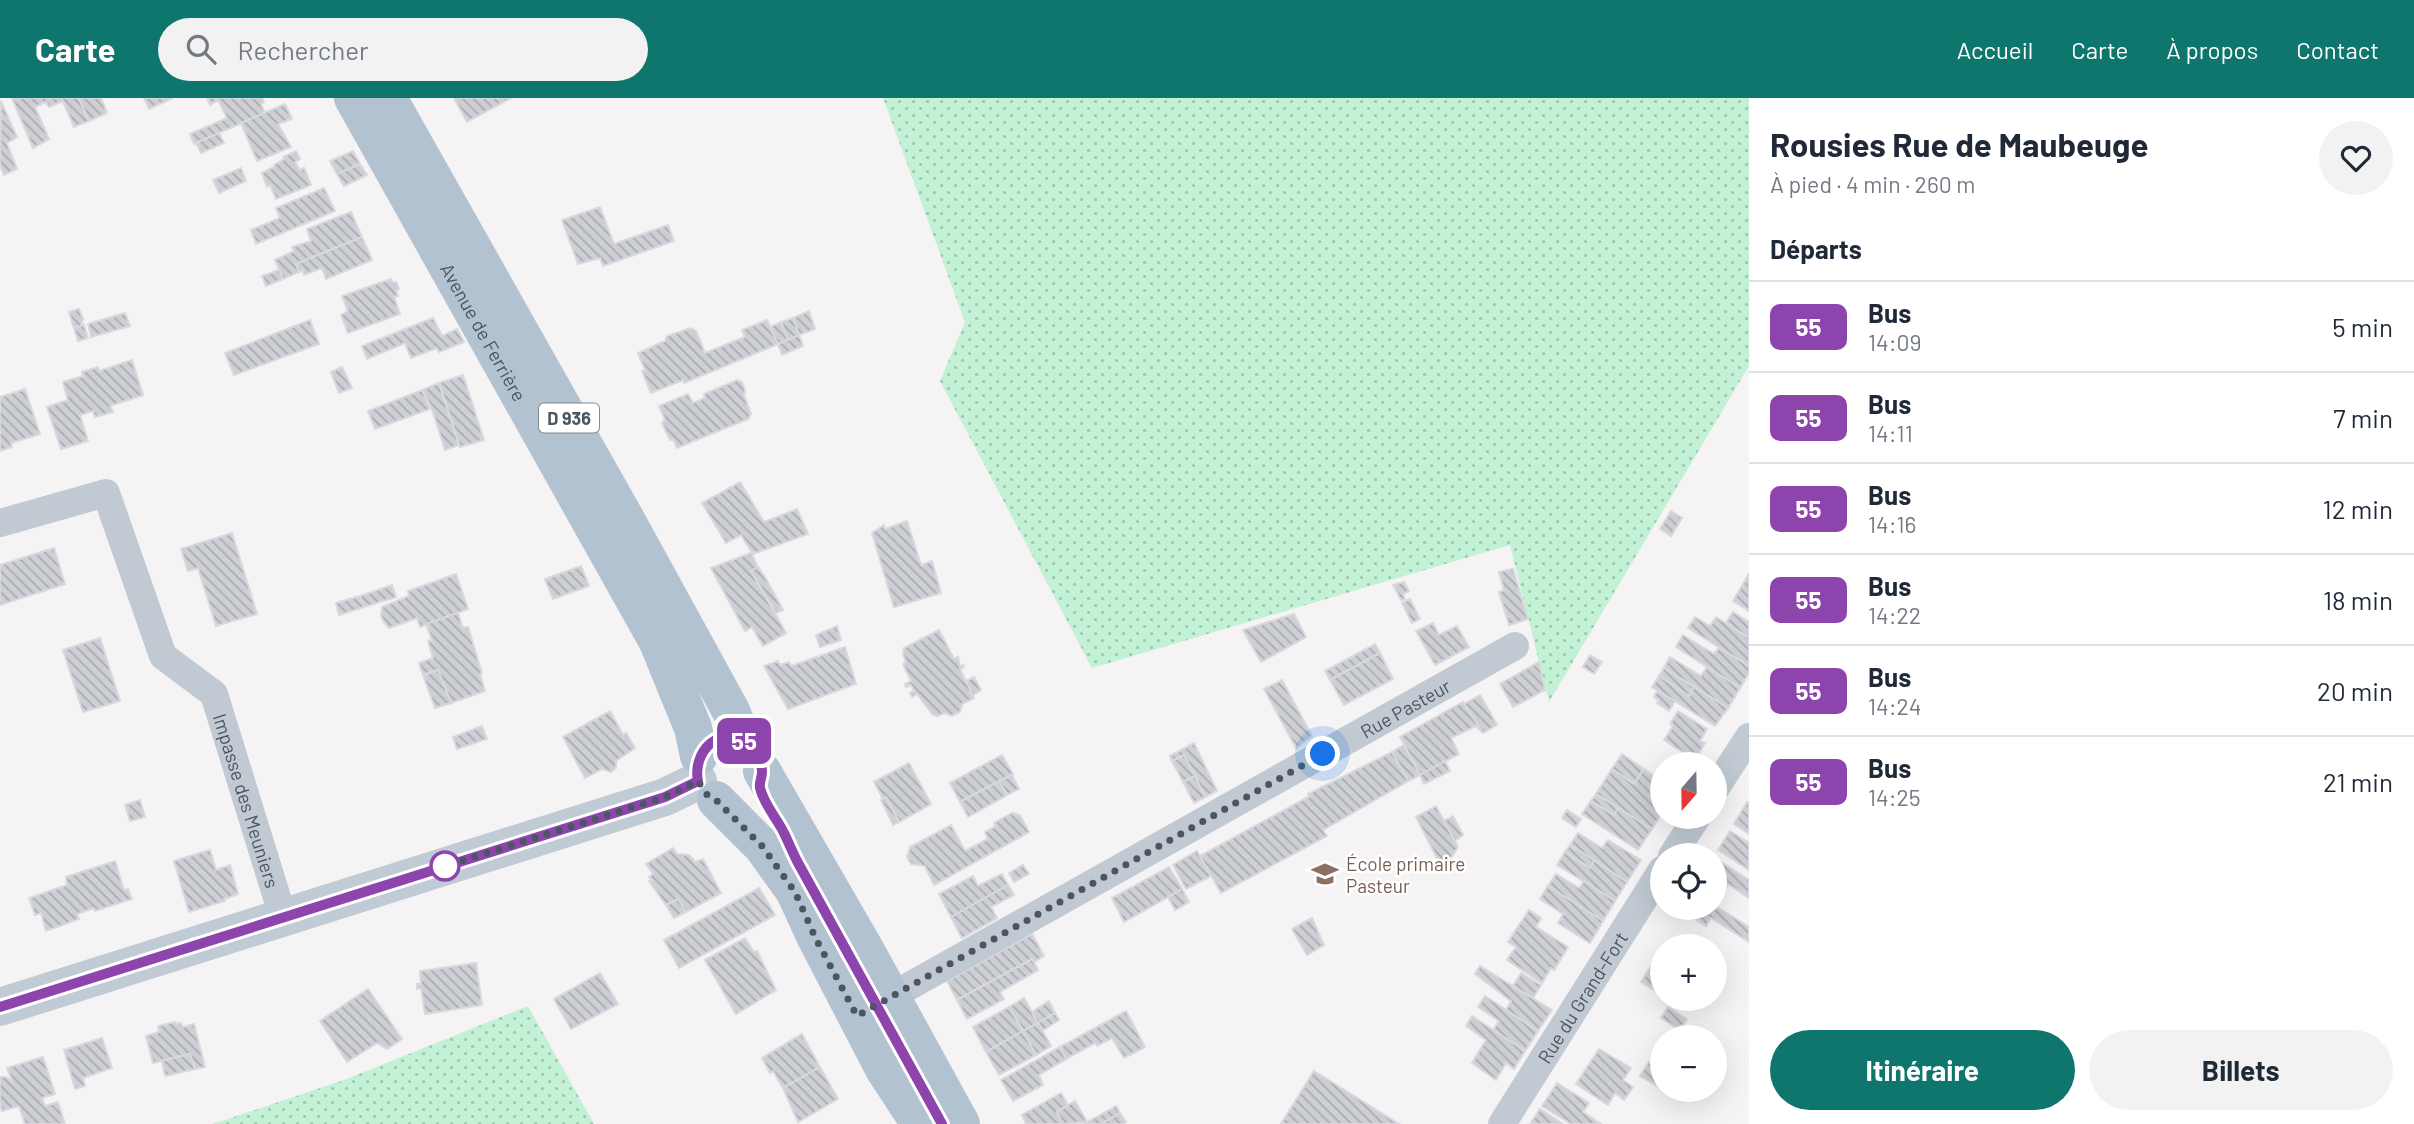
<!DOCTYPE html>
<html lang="fr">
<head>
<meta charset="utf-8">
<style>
	:root { --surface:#fff; --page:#f2f2f3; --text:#1f2937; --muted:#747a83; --line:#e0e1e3; --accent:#0f766e }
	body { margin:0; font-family:Barlow,sans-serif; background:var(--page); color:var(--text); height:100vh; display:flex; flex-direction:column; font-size:26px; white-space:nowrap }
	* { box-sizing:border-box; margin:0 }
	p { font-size:23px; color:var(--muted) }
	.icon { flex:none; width:38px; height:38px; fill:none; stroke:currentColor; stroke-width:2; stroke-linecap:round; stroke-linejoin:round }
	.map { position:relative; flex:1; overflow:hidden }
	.details { display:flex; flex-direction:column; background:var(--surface); width:665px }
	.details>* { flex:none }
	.badge { padding:0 14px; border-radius:10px; font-size:24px; line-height:46px }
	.needle { width:46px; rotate:200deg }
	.fabs { position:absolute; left:1650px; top:654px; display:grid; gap:14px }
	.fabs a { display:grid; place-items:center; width:77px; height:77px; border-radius:50%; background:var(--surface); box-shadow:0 7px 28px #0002; font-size:35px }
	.you { position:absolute; width:35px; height:35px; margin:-18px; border:5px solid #fff; border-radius:50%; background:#1a73e8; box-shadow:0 0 0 10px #1a73e833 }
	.map>.badge { position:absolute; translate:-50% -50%; box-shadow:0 0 0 4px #fff }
	h2 { padding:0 21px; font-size:26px; line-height:63px }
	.round { display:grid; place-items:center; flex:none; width:74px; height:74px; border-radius:37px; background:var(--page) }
	.overview { display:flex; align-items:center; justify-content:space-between; height:119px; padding:0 21px }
	h1 { font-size:33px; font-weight:700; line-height:52px }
	.primary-button { display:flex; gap:14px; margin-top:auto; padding:14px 21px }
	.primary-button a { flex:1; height:80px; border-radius:42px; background:var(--accent); color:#fff; font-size:28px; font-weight:700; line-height:80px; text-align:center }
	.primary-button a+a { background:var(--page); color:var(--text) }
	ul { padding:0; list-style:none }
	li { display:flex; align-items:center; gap:21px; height:91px; padding:0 21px; border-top:2px solid var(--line) }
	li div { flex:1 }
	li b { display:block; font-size:26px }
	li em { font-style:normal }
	li .badge { min-width:77px; font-weight:700; text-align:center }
	header { display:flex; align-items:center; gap:42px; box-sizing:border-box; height:98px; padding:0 35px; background:var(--accent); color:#fff }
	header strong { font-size:33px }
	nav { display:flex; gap:38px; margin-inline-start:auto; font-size:24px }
	.search { width:490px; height:63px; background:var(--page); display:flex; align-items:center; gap:18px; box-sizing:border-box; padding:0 24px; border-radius:38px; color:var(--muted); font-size:26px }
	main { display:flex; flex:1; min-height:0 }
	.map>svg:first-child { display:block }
	.grass { fill:url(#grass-dots) }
	.building { fill:url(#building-back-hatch); stroke:#d7d9de; stroke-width:2 }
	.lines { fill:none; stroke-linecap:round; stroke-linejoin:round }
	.street { stroke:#c1cad2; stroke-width:28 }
	.secondary { stroke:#c1cbd6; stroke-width:38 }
	.primary { stroke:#b3c2d1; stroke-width:38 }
	.line-casing { stroke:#fff; stroke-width:16 }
	.line { stroke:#8e44ad; stroke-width:10 }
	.walk { stroke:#4a5661; stroke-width:7; stroke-dasharray:0 12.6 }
	.stop-dot { fill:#fff; stroke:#8e44ad; stroke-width:3.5 }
	.labels { text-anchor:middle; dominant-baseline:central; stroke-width:5; stroke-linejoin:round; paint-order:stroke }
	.shield { fill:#fff; stroke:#808990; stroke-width:2 }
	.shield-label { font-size:18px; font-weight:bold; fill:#4a5661 }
	.street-label { font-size:19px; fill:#4a5661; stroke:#fff }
	.education-label { font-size:19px; fill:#785e54; stroke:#fff; text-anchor:start }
</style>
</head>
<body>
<header>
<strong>Carte</strong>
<div class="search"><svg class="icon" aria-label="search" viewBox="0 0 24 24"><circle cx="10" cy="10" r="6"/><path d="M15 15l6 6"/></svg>Rechercher</div>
<nav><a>Accueil</a><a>Carte</a><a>À propos</a><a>Contact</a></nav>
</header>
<main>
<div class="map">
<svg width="1749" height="1026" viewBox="0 0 1749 1026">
	<defs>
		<pattern id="grass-dots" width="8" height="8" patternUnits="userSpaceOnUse" patternTransform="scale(1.75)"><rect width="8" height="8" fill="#c3f1d5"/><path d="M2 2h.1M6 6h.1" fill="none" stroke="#a0c6b0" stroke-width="1.8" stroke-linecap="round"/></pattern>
		<pattern id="building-back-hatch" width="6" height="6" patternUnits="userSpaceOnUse" patternTransform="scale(1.75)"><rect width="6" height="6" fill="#cdcfd5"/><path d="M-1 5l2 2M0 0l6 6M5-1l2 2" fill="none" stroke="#a8abb0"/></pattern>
	</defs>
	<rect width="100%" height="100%" fill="#f5f3f3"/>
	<g class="grass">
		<path d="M883 0H1749V268L1549 604 1510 447 1092 570 940 283 965 224Z"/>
		<path d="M528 908 594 1026H213L344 982Z"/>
	</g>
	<g class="building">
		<path d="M12 0H79L89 23 74 29 63 3 49 9 46 4 35 9 49 41 33 50Z"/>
		<path d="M79 0H101L107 15 89 23Z"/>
		<path d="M144 0H173L149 11Z"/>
		<path d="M207 0H262L264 4 261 6 265 15 194 46 190 36 227 20 218 2 210 7Z"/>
		<path d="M454 0H511L467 24Z"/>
		<path d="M1 3 17 39 7 45 17 71 4 77 0 67Z"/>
		<path d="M285 6 292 21 278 26 291 49 257 63 241 25Z"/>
		<path d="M219 35 224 45 201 55 196 45Z"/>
		<path d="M296 53 300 61 295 64 300 72 304 70 311 87 276 101 270 87 267 89 262 75 274 69V67L284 61 283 59Z"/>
		<path d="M353 53 360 66 337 76 330 63Z"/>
		<path d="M360 66 367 77 344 88 337 76Z"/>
		<path d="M241 70 246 83 219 95 213 82Z"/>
		<path d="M324 90 335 113 256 146 251 132 280 120 276 110Z"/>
		<path d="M600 109 614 146 668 127 674 143 603 168 600 160 578 166 562 122Z"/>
		<path d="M351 114 362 139 296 166 299 174 283 181 275 162 294 153 292 149 311 143 307 131Z"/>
		<path d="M362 139 372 162 326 181 322 170 304 177 303 173 299 174 296 166Z"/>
		<path d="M279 172 283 181 266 188 262 178Z"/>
		<path d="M391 181 393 185 396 184 399 191 396 193 398 198 394 199 400 216 348 235 341 217 348 213 342 198Z"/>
		<path d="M79 211 83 221 81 228 74 230 69 214Z"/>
		<path d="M809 213 815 231 799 237 793 220Z"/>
		<path d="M125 215 130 228 91 239 88 226Z"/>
		<path d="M433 220 442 238 457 231 464 244 439 254 437 250 411 260 405 245 367 261 362 248Z"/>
		<path d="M793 220 799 237 788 242 781 224Z"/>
		<path d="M310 222 319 246 234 277 225 255Z"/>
		<path d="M767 222 778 246 684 285 683 282 651 295 642 273 645 272 638 255 665 243 667 238 691 230 696 233 705 255 745 239 742 232Z"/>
		<path d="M781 224 788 242 778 246 770 229Z"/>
		<path d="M84 227 88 240 78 243 74 230Z"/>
		<path d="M799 237 803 248 782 257 778 246Z"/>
		<path d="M132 262 143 297 110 308 113 314 95 319 93 313 80 317 88 343 61 351 47 309 68 302 63 284 83 278 82 274 98 269 99 273Z"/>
		<path d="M342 269 352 290 339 295 331 274Z"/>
		<path d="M463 277 484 342 460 349 439 285Z"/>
		<path d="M737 282 742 284 745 292 744 297 751 316 748 321 677 350 673 341 670 342 662 325 665 322 659 308 688 296 693 305 705 300 704 296Z"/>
		<path d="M439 285 459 347 445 352 432 311 422 292Z"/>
		<path d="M25 291 40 336 11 345 12 349 0 353V299Z"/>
		<path d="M422 292 430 311 375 331 368 313Z"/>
		<path d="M740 384 764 424 797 411 808 436 753 456 741 437 726 445 702 405Z"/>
		<path d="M1671 413 1682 420 1671 438 1660 431Z"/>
		<path d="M907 423 921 467 932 463 941 495 894 509 872 435 884 427 885 431Z"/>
		<path d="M232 435 257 516 216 528 198 470 188 473 181 451Z"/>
		<path d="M54 450 65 486 0 507V467Z"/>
		<path d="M751 455 758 469 751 473 786 535 763 548 752 529 745 533 711 470Z"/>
		<path d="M581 468 589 488 553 501 545 481Z"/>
		<path d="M758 469 765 479 783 512 776 515 751 473Z"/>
		<path d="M1513 471 1528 521 1509 527 1499 494 1504 492 1499 474Z"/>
		<path d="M456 476 468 511 420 529 417 520 389 530 384 524 381 518 382 509 409 498 408 493Z"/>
		<path d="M1749 476V513L1733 503Z"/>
		<path d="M1404 484 1409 493 1403 496 1405 501 1401 502 1393 487Z"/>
		<path d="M392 487 396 499 364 509 360 498Z"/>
		<path d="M360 498 364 509 339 517 336 505Z"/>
		<path d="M1410 501 1420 521 1412 525 1402 505Z"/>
		<path d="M1733 514 1749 524V540L1726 525Z"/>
		<path d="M458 515 463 530 468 529 482 575 480 576 485 593 451 605 438 572 423 577 419 565 433 560 428 543 432 542 426 526Z"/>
		<path d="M1294 516 1306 539 1261 564 1243 532Z"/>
		<path d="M1695 519 1710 528 1716 519 1749 540V568L1688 530Z"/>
		<path d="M1433 525 1439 537 1457 528 1469 549 1435 567 1416 533Z"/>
		<path d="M837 528 841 542 820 549 816 537Z"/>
		<path d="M939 532 954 561 958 559 960 569 963 567 964 569 960 571 974 600 962 606 960 614 952 618 944 615 938 618 933 617 917 596 912 599 910 595 914 593 911 587 906 589 905 586 911 583 903 566 906 564 903 556 904 550Z"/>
		<path d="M1683 537 1714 556 1719 550 1749 568V575L1740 590 1676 549Z"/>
		<path d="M100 540 120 603 83 614 63 552Z"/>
		<path d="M1375 546 1380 555 1330 582 1325 573Z"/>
		<path d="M845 549 856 586 788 611 764 568 778 563 780 567 789 564 791 568Z"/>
		<path d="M1380 555 1393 581 1344 607 1330 582Z"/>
		<path d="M1590 557 1602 564 1594 576 1583 569Z"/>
		<path d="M1670 559 1701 578 1707 569 1740 590 1728 610 1664 570Z"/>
		<path d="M1539 564 1545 592 1513 609 1500 586Z"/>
		<path d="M1664 570 1694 589 1689 598 1659 578Z"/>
		<path d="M438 572 451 605 435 610 423 577Z"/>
		<path d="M1659 578 1689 598 1694 589 1728 610 1715 628 1652 589Z"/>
		<path d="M974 579 981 592 973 597 966 583Z"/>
		<path d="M1282 582 1312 638 1296 650 1264 591Z"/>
		<path d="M1657 593 1675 603 1669 613 1657 605 1659 602 1654 599Z"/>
		<path d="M1480 597 1497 627 1483 635 1464 606Z"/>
		<path d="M1463 604 1483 635 1476 628 1451 640 1459 656 1420 677 1400 639Z"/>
		<path d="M610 613 623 637 626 635 635 650 616 663V670L611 674 602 671 585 680 563 639Z"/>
		<path d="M1678 613 1707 631 1700 643 1705 645 1695 662 1664 642 1673 628 1670 626Z"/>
		<path d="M482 628 487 641 457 651 453 639Z"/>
		<path d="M1194 645 1217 693 1205 699 1184 657 1172 663 1170 658Z"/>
		<path d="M1404 647 1420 677 1408 683 1392 654Z"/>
		<path d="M1392 654 1408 683 1323 732 1327 738 1221 795 1200 758 1310 698 1308 696Z"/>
		<path d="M1622 656 1644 671 1634 686 1612 671Z"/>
		<path d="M1002 657 1013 676 960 704 950 685Z"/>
		<path d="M1184 657 1195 678 1183 684 1172 663Z"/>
		<path d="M1445 663 1450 673 1424 686 1420 677Z"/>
		<path d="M909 665 931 706 899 724 886 699 883 701 874 684Z"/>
		<path d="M1612 671 1634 686 1644 671 1662 683V715L1652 731 1596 696Z"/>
		<path d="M1012 677 1019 691 1007 697 999 683Z"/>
		<path d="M1195 678 1205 699 1194 705 1183 684Z"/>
		<path d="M999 683 1007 697 968 719 960 704Z"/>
		<path d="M1596 696 1618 710 1614 717 1591 703Z"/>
		<path d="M886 699 899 724 893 727 881 702Z"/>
		<path d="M140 702 145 719 130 723 125 707Z"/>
		<path d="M1591 703 1614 717 1618 710 1652 731 1638 752 1582 716Z"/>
		<path d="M1747 704 1749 706V736L1734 726Z"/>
		<path d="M1436 708 1458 749 1443 772 1416 719Z"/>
		<path d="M1567 712 1581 721 1576 729 1562 720Z"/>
		<path d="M1012 715 1020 717 1029 734 934 787 925 768 911 766 907 759 910 749 951 727 965 753 988 741 985 734 996 728 994 725Z"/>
		<path d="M1453 718 1463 737 1455 743 1444 723Z"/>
		<path d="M1730 733 1749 745V772L1718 752Z"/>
		<path d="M1578 735 1602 750 1608 742 1641 762 1627 784 1570 747Z"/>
		<path d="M1570 747 1594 762 1590 770 1565 754Z"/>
		<path d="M673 750 677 756 689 757 695 764 703 761 721 795 686 814 678 801 666 807 649 783 652 782 649 779 653 776 646 766Z"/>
		<path d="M210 752 216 772 230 767 238 796 224 801 225 803 189 814 174 763Z"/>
		<path d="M1197 753 1211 778 1186 791 1173 767Z"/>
		<path d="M1565 754 1590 770 1594 762 1627 784 1615 803 1557 767Z"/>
		<path d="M1715 760 1749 782V800L1728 786 1722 797 1715 793Z"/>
		<path d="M115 763 124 792 128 791 132 801 95 813 94 810 77 816 79 821 46 833 41 815 35 817 29 800 67 787 66 779Z"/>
		<path d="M1023 767 1029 776 1014 784 1009 775Z"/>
		<path d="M1169 769 1182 791 1124 824 1112 800Z"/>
		<path d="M1002 776 1008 787 951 819 939 796 973 778 978 788Z"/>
		<path d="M1556 776 1579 790 1584 783 1615 803 1603 823 1548 788Z"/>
		<path d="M1008 787 1014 797 991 809 997 820 962 840 951 819Z"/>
		<path d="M1548 788 1603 823 1590 845 1558 825 1563 816 1540 801Z"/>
		<path d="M759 790 775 817 679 870 664 842Z"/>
		<path d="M1182 791 1189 804 1175 812 1168 799Z"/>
		<path d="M678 801 686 814 674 820 666 807Z"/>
		<path d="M1717 809 1749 829V844L1711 820 1706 828 1678 810 1716 811Z"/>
		<path d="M1529 812 1541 820 1536 829 1568 849 1554 872 1551 870 1542 885 1507 862 1516 849 1508 844Z"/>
		<path d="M1312 820 1324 847 1307 857 1292 831Z"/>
		<path d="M1032 836 1044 858 1034 864 1032 861 957 902 947 883Z"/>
		<path d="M745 840 754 854 757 853 776 892 736 916 705 862Z"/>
		<path d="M1032 861 1038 872 1000 894 1004 901 967 921 957 902Z"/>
		<path d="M1658 864 1662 867V897L1641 884 1651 868 1654 871Z"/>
		<path d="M476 865 482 907 425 916 421 890 417 891V886H421L420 873Z"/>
		<path d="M1480 868 1552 912 1538 933 1506 912 1511 903 1475 876Z"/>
		<path d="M600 875 618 906 571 931 554 901Z"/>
		<path d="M1521 875 1541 887 1533 900 1513 888Z"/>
		<path d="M368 891 402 941 387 951 377 945 347 964 320 923Z"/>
		<path d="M1485 898 1538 933 1525 953 1493 932 1499 923 1478 909Z"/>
		<path d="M1024 900 1038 925 1023 933 1009 909Z"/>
		<path d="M1049 903 1055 915 1038 925 1032 914Z"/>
		<path d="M1009 909 1023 933 986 954 973 929Z"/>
		<path d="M1668 909 1687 921 1680 932 1661 920Z"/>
		<path d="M1126 913 1145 949 1124 960 1112 940 1097 948 1095 945 1066 961 1060 949Z"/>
		<path d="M1055 915 1059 922 1042 933 1038 925Z"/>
		<path d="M1472 918 1525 953 1514 971 1506 965 1496 982 1472 965 1486 942 1466 928Z"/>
		<path d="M175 924 176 926 181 925 183 929 194 926 205 969 195 971 190 956 153 965 146 938 159 934 158 928Z"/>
		<path d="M1038 925 1051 948 1036 957 1023 933Z"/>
		<path d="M1023 933 1036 957 999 977 986 954Z"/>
		<path d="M802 936 820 969 783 990 773 973 770 975 762 960Z"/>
		<path d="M102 940 112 970 83 980 85 988 75 991 64 952Z"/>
		<path d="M1060 949 1066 961 1039 977 1043 987 1013 1003 1001 982Z"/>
		<path d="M1599 951 1631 970 1623 982 1633 989 1624 1002 1615 995 1608 1007 1576 986Z"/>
		<path d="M190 956 195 971 165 978 162 963Z"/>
		<path d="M43 959 55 996 42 1000 45 1008 58 1004 65 1026H25L19 1008 2 1013 0 1006V979H6L12 983 7 970Z"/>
		<path d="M1649 964 1662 972 1661 990 1640 978Z"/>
		<path d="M820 969 838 1001 798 1024 783 990Z"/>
		<path d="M1314 973 1399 1026H1281Z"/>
		<path d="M1557 985 1589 1005 1583 1014 1601 1026H1571L1542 1008Z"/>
		<path d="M1061 995 1068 1007 1057 1014 1063 1026H1026L1022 1017Z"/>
		<path d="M1075 1003 1087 1024 1063 1026 1057 1014Z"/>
		<path d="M1116 1008 1120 1015 1101 1026H1084Z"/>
		<path d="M1540 1011 1563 1026H1530Z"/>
		<path d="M1120 1015 1126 1024 1122 1026H1101Z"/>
	</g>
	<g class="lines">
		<g class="street">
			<path id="s1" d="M0 425 106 395 163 558 214 596 283 819"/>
			<path d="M1715 691 1749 639"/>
			<path d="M1672 758 1697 719"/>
			<path id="s2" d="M874 908 1515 548"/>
			<path id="s3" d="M1502 1026 1662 772"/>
		</g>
		<path class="secondary" d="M0 909 665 699 698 683"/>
		<g class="primary">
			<path id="s4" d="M353 0 658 544 693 630 699 658"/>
			<path d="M388 0 624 418 731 613 743 642"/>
			<path d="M762 673 866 853 961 1026"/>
			<path d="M716 702 762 748 795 794 816 840 884 971 920 1026"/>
		</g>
	</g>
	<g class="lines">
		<g class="line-casing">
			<path id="line" d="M0 909 665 699 698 683C692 654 720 625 748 645 756 652 762 662 762 674 762 680 759 684 760 690 764 706 775 718 783 733 788 743 792 753 797 763L942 1026"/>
		</g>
		<use href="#line" class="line"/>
		<path class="walk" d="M445 768 436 771 665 699 698 683 708 698 716 702 762 748 795 794 816 841 857 918 1323 656"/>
	</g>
	<defs>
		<g id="school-bare" transform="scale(2.1)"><path d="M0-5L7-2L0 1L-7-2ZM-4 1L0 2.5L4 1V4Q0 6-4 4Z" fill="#8d6e63" stroke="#fff" stroke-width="2.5" paint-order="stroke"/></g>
	</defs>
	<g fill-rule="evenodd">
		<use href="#school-bare" x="1325" y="776"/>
	</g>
	<circle class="stop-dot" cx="445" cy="768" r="14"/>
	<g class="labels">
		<rect class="shield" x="539" y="305.5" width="60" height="29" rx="5"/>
		<g class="shield-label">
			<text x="569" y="320">D 936</text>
		</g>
		<g class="street-label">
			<text stroke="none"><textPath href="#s4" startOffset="268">Avenue de Ferrière</textPath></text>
			<text stroke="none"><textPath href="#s2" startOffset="609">Rue Pasteur</textPath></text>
			<text stroke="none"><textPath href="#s1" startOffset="458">Impasse des Meuniers</textPath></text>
			<text stroke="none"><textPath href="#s3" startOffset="150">Rue du Grand-Fort</textPath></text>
		</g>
		<g class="education-label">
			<text x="1346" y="765">École primaire<tspan x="1346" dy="22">Pasteur</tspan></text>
		</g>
	</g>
</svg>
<div class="fabs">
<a><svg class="needle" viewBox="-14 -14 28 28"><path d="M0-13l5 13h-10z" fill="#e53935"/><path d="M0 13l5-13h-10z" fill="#747a83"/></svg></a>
<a><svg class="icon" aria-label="locate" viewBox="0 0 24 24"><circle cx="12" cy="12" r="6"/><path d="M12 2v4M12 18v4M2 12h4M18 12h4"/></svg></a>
<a>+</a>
<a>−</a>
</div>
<div class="you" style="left:1323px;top:656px"></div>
<b class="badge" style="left:744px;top:643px;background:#8e44ad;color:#fff">55</b>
</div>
<section class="details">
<div class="overview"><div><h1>Rousies Rue de Maubeuge</h1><p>À pied · 4 min · 260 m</p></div><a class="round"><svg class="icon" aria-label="heart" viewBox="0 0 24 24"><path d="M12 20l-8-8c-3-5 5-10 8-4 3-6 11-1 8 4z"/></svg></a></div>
<h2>Départs</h2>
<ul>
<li><span class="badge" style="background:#8e44ad;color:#fff">55</span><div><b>Bus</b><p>14:09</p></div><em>5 min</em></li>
<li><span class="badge" style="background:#8e44ad;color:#fff">55</span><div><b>Bus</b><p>14:11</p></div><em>7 min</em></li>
<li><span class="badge" style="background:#8e44ad;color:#fff">55</span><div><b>Bus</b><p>14:16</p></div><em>12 min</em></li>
<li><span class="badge" style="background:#8e44ad;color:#fff">55</span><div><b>Bus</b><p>14:22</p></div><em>18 min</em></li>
<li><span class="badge" style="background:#8e44ad;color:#fff">55</span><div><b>Bus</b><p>14:24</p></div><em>20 min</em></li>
<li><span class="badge" style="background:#8e44ad;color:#fff">55</span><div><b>Bus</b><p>14:25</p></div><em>21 min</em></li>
</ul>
<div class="primary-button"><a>Itinéraire</a><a>Billets</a></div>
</section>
</main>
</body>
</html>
